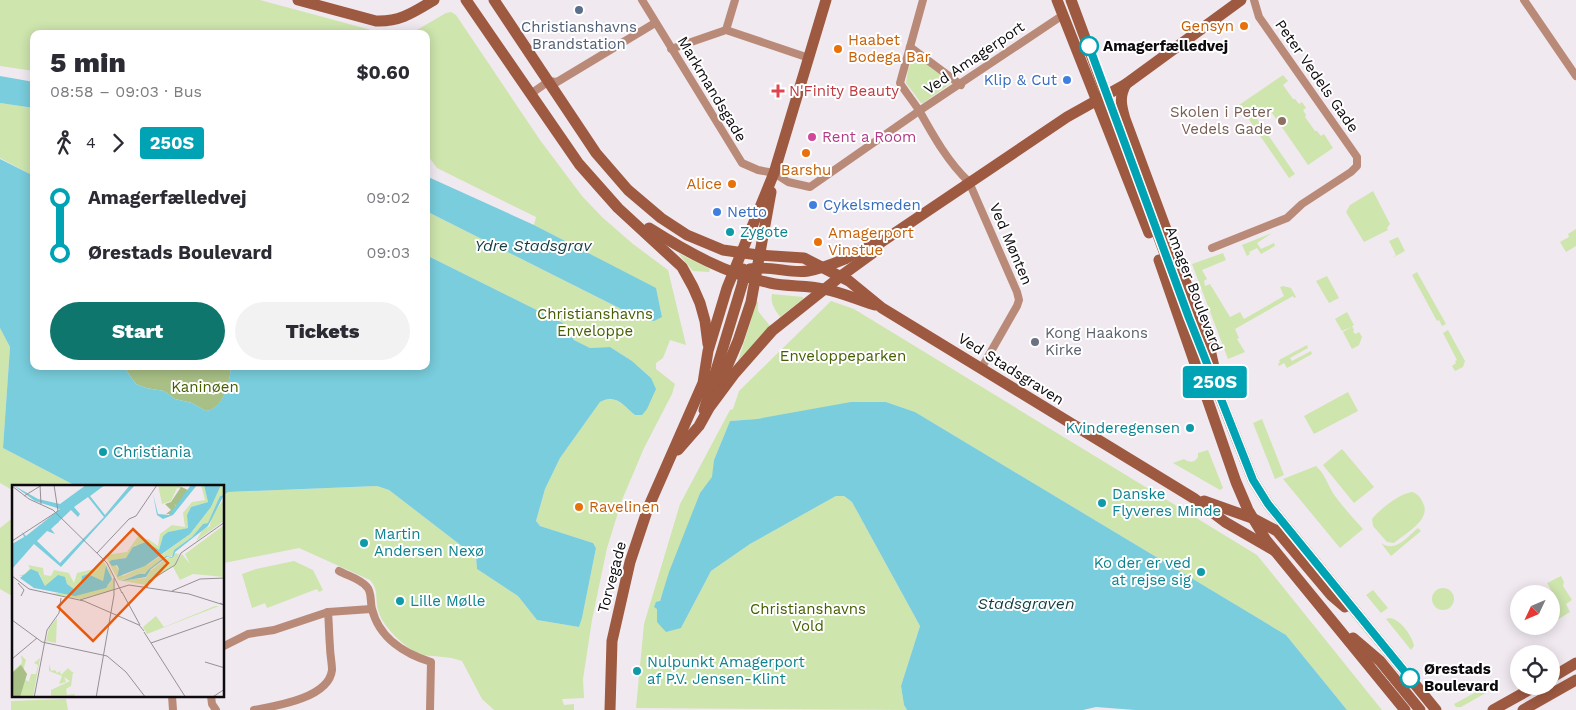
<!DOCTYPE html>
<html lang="en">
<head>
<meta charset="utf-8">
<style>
	:root { --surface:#fff; --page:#f2f2f3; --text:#2b2b33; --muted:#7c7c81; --accent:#0f766e }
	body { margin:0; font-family:"Work Sans",sans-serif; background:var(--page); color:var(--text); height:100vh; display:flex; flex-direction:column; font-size:19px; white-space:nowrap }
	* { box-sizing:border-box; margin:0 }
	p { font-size:16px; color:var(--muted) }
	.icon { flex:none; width:28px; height:28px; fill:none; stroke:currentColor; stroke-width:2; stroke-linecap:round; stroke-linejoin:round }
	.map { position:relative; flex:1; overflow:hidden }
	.details { position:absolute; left:30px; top:30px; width:400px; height:340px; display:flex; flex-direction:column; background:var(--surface); border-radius:10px; box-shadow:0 2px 12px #0003 }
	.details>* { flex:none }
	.badge { padding:0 10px; border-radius:4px; font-size:18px; line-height:32px }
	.needle { width:32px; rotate:226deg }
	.controls { position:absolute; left:1510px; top:585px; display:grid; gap:10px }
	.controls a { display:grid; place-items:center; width:50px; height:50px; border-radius:50%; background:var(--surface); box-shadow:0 2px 12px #0003; font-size:25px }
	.map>.badge { position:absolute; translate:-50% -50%; box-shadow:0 0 0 2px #fff }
	.legs { display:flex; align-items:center; gap:8px; height:55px; padding:0 20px; font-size:16px }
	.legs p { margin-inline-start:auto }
	.headline { display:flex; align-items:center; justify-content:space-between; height:85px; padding:0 20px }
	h1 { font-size:28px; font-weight:800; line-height:38px }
	.button { display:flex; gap:10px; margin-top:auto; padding:10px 20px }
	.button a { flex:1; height:58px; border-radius:30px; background:var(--accent); color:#fff; font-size:20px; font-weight:800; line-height:58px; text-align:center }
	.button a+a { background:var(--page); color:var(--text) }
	ul { padding:0 20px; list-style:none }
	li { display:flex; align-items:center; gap:18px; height:55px; font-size:19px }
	li i { display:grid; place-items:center; width:8px; height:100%; margin:0 6px; background:currentColor }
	li i::after { content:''; width:12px; height:12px; margin:-6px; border:4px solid; border-radius:50%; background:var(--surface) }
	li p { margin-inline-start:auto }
	li:first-child i { background:linear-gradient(#0000 50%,currentColor 0) }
	li:last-child i { background:linear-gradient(currentColor 50%,#0000 0) }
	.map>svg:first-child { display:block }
	.green { fill:#cee5ae }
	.forest { fill:#a8bf85 }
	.water { fill:#79cddc }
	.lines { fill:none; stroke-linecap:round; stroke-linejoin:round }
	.street { stroke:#ba8a79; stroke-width:8 }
	.secondary { stroke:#9e5941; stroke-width:11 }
	.line-1-casing { stroke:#fff; stroke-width:11 }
	.line-1 { stroke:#00a3b4; stroke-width:8 }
	.service-dot { fill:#5c6f8a; stroke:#fff; stroke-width:2 }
	.food-dot { fill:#e8710a; stroke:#fff; stroke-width:2 }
	.stop-1-dot { fill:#fff; stroke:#00a3b4; stroke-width:2.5 }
	.shop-dot { fill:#3f7fe0; stroke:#fff; stroke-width:2 }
	.health-dot { fill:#e0444e; stroke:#fff; stroke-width:2 }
	.education-dot { fill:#8d6e63; stroke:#fff; stroke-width:2 }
	.hotel-dot { fill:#d1479c; stroke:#fff; stroke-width:2 }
	.culture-dot { fill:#0f9aa8; stroke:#fff; stroke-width:2 }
	.worship-dot { fill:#6b7280; stroke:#fff; stroke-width:2 }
	.labels { text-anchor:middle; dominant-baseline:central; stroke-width:4; stroke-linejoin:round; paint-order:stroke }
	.food-label { font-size:15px; fill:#c56008; stroke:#fff; text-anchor:start }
	.service-label { font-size:15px; fill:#4e5e75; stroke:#fff }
	.stop-label { font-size:15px; font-weight:bold; fill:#0d0a0d; stroke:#fff; text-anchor:start }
	.street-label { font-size:15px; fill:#0d0a0d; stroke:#fff }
	.shop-label { font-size:15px; fill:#366cbe; stroke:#fff; text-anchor:start }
	.health-label { font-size:15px; fill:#be3a42; stroke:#fff; text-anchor:start }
	.education-label { font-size:15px; fill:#785e54; stroke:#fff; text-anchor:end }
	.hotel-label { font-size:15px; fill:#b23c85; stroke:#fff; text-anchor:start }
	.culture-label { font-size:15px; fill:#0d838f; stroke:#fff; text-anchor:start }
	.park-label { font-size:15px; fill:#445e00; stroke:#fff }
	.worship-label { font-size:15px; fill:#5b616d; stroke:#fff; text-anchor:start }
	.water-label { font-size:16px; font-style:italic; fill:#143c43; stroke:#fff }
	.inset-river { fill:none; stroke:#79cddc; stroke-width:2.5 }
	.inset-road { fill:none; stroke:#969095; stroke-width:1 }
	.view { fill:#e8590c; fill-opacity:0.15; stroke:#e8590c; stroke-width:2.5 }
	.inset-edge { fill:none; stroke:#0d0a0d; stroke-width:2.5 }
</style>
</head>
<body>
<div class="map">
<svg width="1576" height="710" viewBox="0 0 1576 710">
	<rect width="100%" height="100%" fill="#f1e9f0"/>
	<g class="green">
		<path d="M0 0H260L386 34H34V71L0 66Z"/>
		<path d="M451 12 456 15 540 140 582 196 602 217 633 244 668 270 686 345 670 340 663 358 656 363V369L675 384 672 394 644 448 622 500 607 548 592 620 583 679 584 698 562 699 564 705 574 704V710H494L482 699 462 661C449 656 437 657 423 655 409 652 383 627 379 613 374 600 380 591 370 580L299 548 224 563V495L228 492 377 486 389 490 476 557 477 569 518 596 537 620 579 627 582 618 596 548 593 543 540 526 536 521 545 489 560 458 600 402C616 394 623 405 635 415L651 378 632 361 610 347 590 348 574 340 563 323 426 255V211L641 319 662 317 656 289 534 225 536 217 437 168 426 153V34H410L446 13Z"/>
		<path d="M915 56 948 80 950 84 923 103H921L906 83 908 70 913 57Z"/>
		<path d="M1283 75 1288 81 1283 85 1293 99H1295L1299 104 1302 102 1306 108 1303 110 1306 115 1305 117 1315 131H1317L1321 136 1324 134 1333 148 1308 165 1270 110 1257 119 1295 174 1289 178 1239 105Z"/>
		<path d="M0 103 34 108V176L0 158Z"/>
		<path d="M1373 191 1390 224 1387 228 1388 230 1364 242 1346 212 1350 205Z"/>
		<path d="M1576 229V246L1566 252 1560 242 1569 237 1568 234Z"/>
		<path d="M1272 233 1257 243 1261 249 1274 243 1275 246 1261 254 1257 248 1249 252 1250 254 1247 256 1242 245Z"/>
		<path d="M1398 237 1405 251 1392 258 1396 255 1389 241Z"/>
		<path d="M678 253 710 269 709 272 693 271Z"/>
		<path d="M1223 253 1226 260 1202 270 1207 279 1204 281 1205 286 1210 284 1230 317 1240 312 1244 319 1284 296 1280 287 1283 286 1291 288 1296 297 1294 298 1293 296 1235 329 1239 338 1237 339 1245 352 1228 359 1192 264Z"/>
		<path d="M1417 272 1446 324 1442 326 1439 320 1437 321 1412 275Z"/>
		<path d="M1327 276 1339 298 1329 303 1316 281Z"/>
		<path d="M772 294 803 297V299L780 317C775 310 770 303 772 294Z"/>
		<path d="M755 301 758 302V311L770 326 738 361 751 320Z"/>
		<path d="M831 301 854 309 1257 555 1382 710H1347L1286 635 915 412 886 402 757 419 730 421 714 460 713 477 700 493 657 608 681 628 711 571 750 544 836 496H844L852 502 920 626 901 686 904 705 907 710 636 708 644 624 680 504 730 410 733 409 739 391Z"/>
		<path d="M1347 312 1354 325 1352 326 1354 330 1353 332 1356 334 1359 332 1362 337 1359 345 1352 349 1343 332 1351 327 1342 331 1335 319Z"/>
		<path d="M0 328 10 347 3 448 76 486H14V491L0 483Z"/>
		<path d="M1448 330 1465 361 1463 367 1455 371 1452 366 1456 363 1455 361 1457 360 1443 333Z"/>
		<path d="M1307 345 1308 348 1290 358 1292 361 1311 351 1312 354 1287 368 1284 363 1279 366 1278 364 1280 362 1279 360Z"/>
		<path d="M1348 392 1358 411 1314 434 1304 416Z"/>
		<path d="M1262 419 1284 475 1275 479 1253 423Z"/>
		<path d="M1342 449 1374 487 1354 503 1323 465Z"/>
		<path d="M1208 450 1223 488 1220 490 1173 463 1184 459C1190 463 1194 463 1198 457V453Z"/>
		<path d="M1316 466C1326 475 1327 485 1335 496 1343 507 1353 518 1363 529L1340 548 1283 479Z"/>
		<path d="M1412 492C1418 494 1421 498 1423 503 1432 520 1404 534 1394 543L1387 542 1373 526 1372 519C1379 510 1400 493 1412 492Z"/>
		<path d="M14 517V597L0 589V528Z"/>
		<path d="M1418 528 1421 531 1391 556 1381 543C1396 553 1407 537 1418 528Z"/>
		<path d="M294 561 313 570 323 590 319 592 317 589 267 608 265 603 252 608 242 574 256 569Z"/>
		<path d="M1561 576 1564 582 1563 586 1572 600 1566 604 1570 612 1557 620 1552 611 1560 606 1547 583Z"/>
		<circle cx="1443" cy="599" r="11"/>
		<path d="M1373 590 1388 608 1381 613 1366 595Z"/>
		<path d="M1390 618C1401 620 1412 636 1414 646L1411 650 1386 619Z"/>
		<path d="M1489 685 1491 690 1461 707H1456L1454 704Z"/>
		<path d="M66 699 68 710H11V701Z"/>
	</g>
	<path class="forest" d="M123 366H231C230 382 224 409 206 411L192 403 175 399 164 391 146 388 136 384Z"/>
	<g class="water">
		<path d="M0 76 34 82V108L0 103Z"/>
		<path d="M0 159 34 176V366H123L136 384 146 388 164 391 175 399 192 403 206 411C224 409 230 381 231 366H426V255L563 323 574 340 590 348 610 347 632 361 651 378 656 389 647 409 642 415H635C624 406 616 393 600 402L560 458 545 489 536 521 540 526 593 543 596 548 582 618 579 627 537 620 518 596 477 569 476 557 389 490 377 486 228 492 224 495V486H76L3 448 10 347 0 328Z"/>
		<path d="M426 176 534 225 656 288 662 317 654 321 641 319 426 211Z"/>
		<path d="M851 402H886L915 412 1286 635 1347 710H1135L1096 707 1083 710H907L904 705 901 686 920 626 852 502 844 496H836L750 544 711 571 681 628 666 632 657 622V609L654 607 656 602 660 601 669 572 700 493 712 477 714 460 730 421 757 419Z"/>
	</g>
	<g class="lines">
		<g class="street">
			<path d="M642 0 742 163 758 170 774 173 788 182 810 187 919 111 1063 15"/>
			<path d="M923 0 900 83C906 93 914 102 920 112 934 137 948 162 969 182L1017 292 1019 300 1017 306 981 369"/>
			<path d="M1524 0 1576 76"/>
			<path d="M726 30 735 0"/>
			<path d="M910 47 961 85"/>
			<path d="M671 49 726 30 809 58"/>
			<path d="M532 93 549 81 557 82 655 23"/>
			<path d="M1212 248 1287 218 1302 204 1351 172 1357 166V157L1259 17 1254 0"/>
			<path d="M339 571C348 576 361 579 367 587 372 592 370 602 372 609 379 638 405 654 431 662L430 710"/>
			<path d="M224 646 248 634 274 630 328 612 371 609"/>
			<path d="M172 696 173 710"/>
			<path d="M211 696 212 704 216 710"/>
			<path d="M254 710C276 706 329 698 332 670 332 663 330 654 330 647 329 635 329 624 328 612"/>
		</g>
		<g class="secondary">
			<path d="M298 0 376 21C400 22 414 12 434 0"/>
			<path d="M466 0 579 164 618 208 682 267 693 287 700 303 705 321 708 344"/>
			<path d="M494 0 596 153 628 190 661 218 687 235 723 250 758 255 804 258 849 281 882 308 1195 499 1225 522 1275 551"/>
			<path d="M1057 0 1149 233"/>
			<path d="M1071 0 1189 319 1253 480 1268 504 1436 710"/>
			<path d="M1126 84C1119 97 1121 105 1125 119L1209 345 1214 367"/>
			<path d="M649 228C687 252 726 274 770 283 788 287 806 285 824 289 841 292 858 300 875 305"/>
			<path d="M1159 260 1236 482 1248 510 1266 540 1405 710"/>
			<path d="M750 269C771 265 790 274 808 271 821 269 833 264 845 259 857 253 866 245 880 243"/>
			<path d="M717 390 738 341 751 302 771 192"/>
			<path d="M704 410 742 285 744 276 743 269"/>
			<path d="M678 450 699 426 709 408 735 373 772 331 841 276 874 252 880 243 1067 117 1126 84 1241 0"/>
			<path d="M1204 501 1252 518 1277 531 1331 595 1345 607"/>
			<path d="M1353 638 1380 661 1420 710"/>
			<path d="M1551 678 1576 663"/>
			<path d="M610 710 612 641 630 562 648 508 703 383 708 351 727 288 774 173 826 0"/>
			<path d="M1493 710 1536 686"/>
			<path d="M1523 710 1576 680"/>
		</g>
	</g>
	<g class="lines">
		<g class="line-1-casing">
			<path id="line-1" d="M1089 46 1189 318 1253 480 1268 504 1410 678"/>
		</g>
		<use href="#line-1" class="line-1"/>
	</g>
	<circle class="service-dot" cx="579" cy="10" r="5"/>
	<g class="food-dot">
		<circle cx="1244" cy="26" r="5"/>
		<circle cx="838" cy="49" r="5"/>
		<circle cx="806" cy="153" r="5"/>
		<circle cx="732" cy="184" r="5"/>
		<circle cx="818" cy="242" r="5"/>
		<circle cx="579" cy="507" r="5"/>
	</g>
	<g class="stop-1-dot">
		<circle cx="1089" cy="46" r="9"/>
		<circle cx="1410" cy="678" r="9"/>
	</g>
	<g class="shop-dot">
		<circle cx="1067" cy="80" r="5"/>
		<circle cx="813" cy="205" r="5"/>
		<circle cx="717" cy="212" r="5"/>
	</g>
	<path class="health-dot" d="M775.5 83.5h5v5h5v5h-5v5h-5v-5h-5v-5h5z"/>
	<circle class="education-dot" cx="1282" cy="121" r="5"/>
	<circle class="hotel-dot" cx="812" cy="137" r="5"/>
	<g class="culture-dot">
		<circle cx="730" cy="232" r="5"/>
		<circle cx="1190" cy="428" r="5"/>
		<circle cx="103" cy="452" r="5"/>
		<circle cx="1102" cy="503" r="5"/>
		<circle cx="364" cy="543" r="5"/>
		<circle cx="1201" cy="572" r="5"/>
		<circle cx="400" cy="601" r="5"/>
		<circle cx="637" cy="671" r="5"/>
	</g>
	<circle class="worship-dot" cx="1035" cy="342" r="5"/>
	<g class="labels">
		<g class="food-label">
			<text x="1234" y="26" text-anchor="end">Gensyn</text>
			<text x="848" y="40">Haabet<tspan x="848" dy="17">Bodega Bar</tspan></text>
			<text x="806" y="170" text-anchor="middle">Barshu</text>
			<text x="722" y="184" text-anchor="end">Alice</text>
			<text x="828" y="233">Amagerport<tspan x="828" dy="17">Vinstue</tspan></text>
			<text x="589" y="507">Ravelinen</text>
		</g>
		<g class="service-label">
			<text x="579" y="27">Christianshavns<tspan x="579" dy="17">Brandstation</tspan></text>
		</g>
		<g class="stop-label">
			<text x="1103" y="46">Amagerfælledvej</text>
			<text x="1424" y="669">Ørestads<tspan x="1424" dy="17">Boulevard</tspan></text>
		</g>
		<g class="street-label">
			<text transform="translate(974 58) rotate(-34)">Ved Amagerport</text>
			<text transform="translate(1317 76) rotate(55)">Peter Vedels Gade</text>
			<text transform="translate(712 89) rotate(59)">Markmandsgade</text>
			<text transform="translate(1011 244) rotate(67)">Ved Mønten</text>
			<text transform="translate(1194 289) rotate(69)">Amager Boulevard</text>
			<text transform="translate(1011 369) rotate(32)">Ved Stadsgraven</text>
			<text transform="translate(612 577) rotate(-75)">Torvegade</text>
		</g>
		<g class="shop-label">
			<text x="1057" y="80" text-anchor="end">Klip &amp; Cut</text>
			<text x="823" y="205">Cykelsmeden</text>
			<text x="727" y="212">Netto</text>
		</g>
		<g class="health-label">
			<text x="789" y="91">N'Finity Beauty</text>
		</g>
		<g class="education-label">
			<text x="1272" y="112">Skolen i Peter<tspan x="1272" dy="17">Vedels Gade</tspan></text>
		</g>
		<g class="hotel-label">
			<text x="822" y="137">Rent a Room</text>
		</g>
		<g class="culture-label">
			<text x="740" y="232">Zygote</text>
			<text x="1180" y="428" text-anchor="end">Kvinderegensen</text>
			<text x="113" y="452">Christiania</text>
			<text x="1112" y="494">Danske<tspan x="1112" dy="17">Flyveres Minde</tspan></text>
			<text x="374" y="534">Martin<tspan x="374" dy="17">Andersen Nexø</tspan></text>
			<text x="1191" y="563" text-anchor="end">Ko der er ved<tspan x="1191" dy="17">at rejse sig</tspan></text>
			<text x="410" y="601">Lille Mølle</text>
			<text x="647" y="662">Nulpunkt Amagerport<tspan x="647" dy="17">af P.V. Jensen-Klint</tspan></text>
		</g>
		<g class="park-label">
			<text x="595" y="314">Christianshavns<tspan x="595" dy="17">Enveloppe</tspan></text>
			<text x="843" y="356">Enveloppeparken</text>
			<text x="205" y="387">Kaninøen</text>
			<text x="808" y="609">Christianshavns<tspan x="808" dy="17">Vold</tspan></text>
		</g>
		<g class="worship-label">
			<text x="1045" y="333">Kong Haakons<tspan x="1045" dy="17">Kirke</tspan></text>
		</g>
		<g class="water-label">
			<text x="533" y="245">Ydre Stadsgrav</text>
			<text x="1026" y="603">Stadsgraven</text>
		</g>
	</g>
	<g transform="translate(12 485)">
		<rect width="212" height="212" fill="#f1e9f0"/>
		<path d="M146 0H166L176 5 165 3 159 16 150 19ZM189 0H192L196 17 179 22 175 30 176 43 156 47 151 51 147 65 123 60 114 73 100 75 111 91 137 79 178 49 199 22 209 0H212V10L208 11 196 39H191L180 52 162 65 160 71H154L133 89H127L109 95 134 93 138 86 155 73H161L163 68 167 69 163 79 134 100 106 95 93 70 115 67 127 50 130 55 136 54 146 61 148 49 160 40 173 42 171 28 180 17 193 15ZM212 14V36L184 56 191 44 198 41 199 32ZM212 40V92L181 89 168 95 161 82 170 69 178 79 173 69ZM91 76 94 80 99 88 101 96V105L69 114 39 109 96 101 100 94 95 82 91 96 76 89 70 91 69 98 62 104 55 99 53 92H44L41 98 33 101 27 88 16 86 13 91H6L13 89 18 83 16 80 31 83 32 90 39 91 42 85 57 88 62 98 65 88 82 84ZM203 121H207L135 149 131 142 144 131 152 142ZM45 133 44 158 34 156 37 143ZM9 170 14 175 11 186 15 189 13 195 22 198 17 196 19 189H24L26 180 22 178 28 173 21 212H0V187L10 178ZM37 179 39 186 43 185 45 188 48 186 49 190 56 183 60 187 66 188 61 187 59 201 54 204 55 210 63 209 62 211 39 212V205L58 196 52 192 54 197 47 199 50 191 37 186Z" fill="#cee5ae"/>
		<path d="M169 2 176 5 175 9 165 21 162 19 164 21 158 29H154L159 25 153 19 159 17ZM9 180 15 189 8 212 0 213V188Z" fill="#a8bf85"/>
		<path d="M1 0 26 14 48 19 74 0H93L78 11 93 30 118 0H123L49 82 22 59 0 84V59L12 52 10 47 14 51 48 24 23 16ZM76 12 92 32 48 78 25 56 35 46 43 49 39 44 59 25 66 32 68 29 62 22ZM179 0H185L161 30 151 34 145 30 141 9 146 29 157 30ZM192 0H209L199 22 178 49 133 81 105 92 107 84 105 80 100 81 97 77 100 75 114 73 121 62 134 57 147 65 151 51 156 47 176 43 175 30 179 22 196 17ZM212 10 196 41 163 67 162 71 160 73 155 72 139 84 134 92 109 96 127 89H133L136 85 154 71 160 72 162 65 180 52 191 39 196 38 208 11ZM94 81 100 94 94 103 63 111 22 103 8 93 19 84 26 87 33 101 46 90 53 92 55 99 62 104 69 98 70 91 76 89 91 96Z" fill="#79cddc" fill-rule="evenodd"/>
		<path class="inset-river" d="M0 72 4 68 3 60 45 37 44 34 81 0"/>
		<path class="inset-road" d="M28 0 29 19M0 1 17 14 41 25 95 78 110 108M12 11 30 0M0 56 46 26 42 0M85 68 117 34 124 31 145 0M0 91 17 104 72 116 127 140 132 146M6 98 12 105 9 111M135 103 137 96 163 80 169 68 213 37M160 106 188 94 213 93M110 107 128 140M68 115 117 100 177 109 212 120 208 118M0 135 30 157 95 171 114 187 134 213M132 147 174 213M139 158 213 132M0 174 25 153M193 177 213 183M22 213 35 145 47 128 49 113M84 213 102 110V93M199 213 213 204"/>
		<path class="view" d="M121 44 156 78 81 156 46 122Z"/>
		<rect width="212" height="212" class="inset-edge"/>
	</g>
</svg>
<div class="controls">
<a><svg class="needle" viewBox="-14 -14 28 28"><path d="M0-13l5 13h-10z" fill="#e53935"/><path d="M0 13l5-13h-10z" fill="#7c7c81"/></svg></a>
<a><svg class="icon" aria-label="locate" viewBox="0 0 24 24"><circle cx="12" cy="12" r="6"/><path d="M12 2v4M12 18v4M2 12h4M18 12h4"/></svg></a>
</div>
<b class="badge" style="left:1215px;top:382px;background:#00a3b4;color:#fff">250S</b>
<section class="details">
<div class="headline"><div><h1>5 min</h1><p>08:58 – 09:03 · Bus</p></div><b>$0.60</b></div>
<div class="legs"><svg class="icon" aria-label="walk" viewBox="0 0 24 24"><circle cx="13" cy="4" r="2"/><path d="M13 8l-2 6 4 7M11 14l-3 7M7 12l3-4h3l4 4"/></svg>4<svg class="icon" aria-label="forward" viewBox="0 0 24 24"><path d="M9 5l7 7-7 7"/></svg><b class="badge" style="background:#00a3b4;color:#fff">250S</b></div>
<ul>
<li><i style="color:#00a3b4"></i><b>Amagerfælledvej</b><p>09:02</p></li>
<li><i style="color:#00a3b4"></i><b>Ørestads Boulevard</b><p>09:03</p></li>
</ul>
<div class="button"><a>Start</a><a>Tickets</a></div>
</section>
</div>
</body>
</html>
